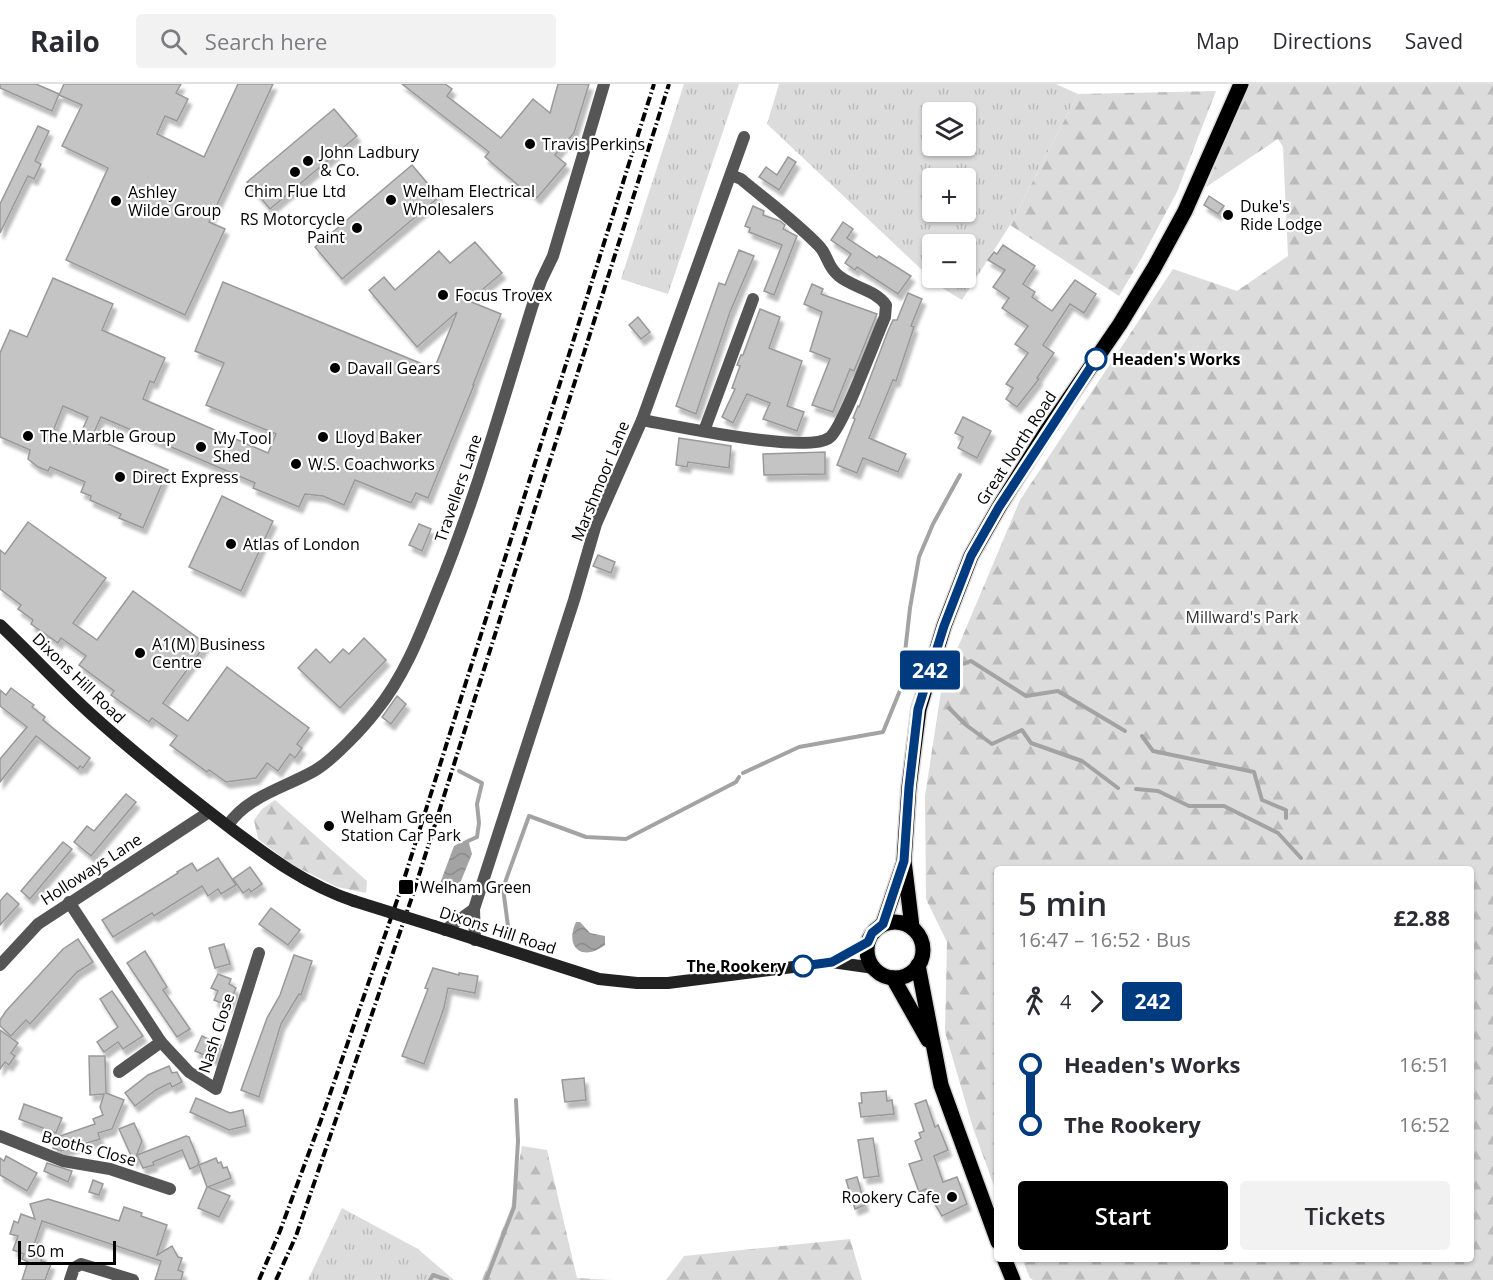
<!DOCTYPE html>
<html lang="en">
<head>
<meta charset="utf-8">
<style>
	:root { --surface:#fff; --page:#f2f2f3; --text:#2b2b33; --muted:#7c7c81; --line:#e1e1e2; --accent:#000 }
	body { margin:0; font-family:"Open Sans",sans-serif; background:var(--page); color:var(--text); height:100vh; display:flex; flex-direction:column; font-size:22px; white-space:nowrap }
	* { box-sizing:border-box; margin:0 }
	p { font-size:20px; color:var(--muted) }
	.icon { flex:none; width:33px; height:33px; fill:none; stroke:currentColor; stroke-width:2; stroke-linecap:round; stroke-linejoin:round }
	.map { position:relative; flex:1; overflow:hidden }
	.side { position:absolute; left:994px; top:782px; width:480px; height:396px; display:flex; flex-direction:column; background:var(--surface); border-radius:6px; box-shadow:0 2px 4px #0004 }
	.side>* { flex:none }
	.badge { padding:0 12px; border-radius:4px; font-size:21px; line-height:39px }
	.fabs { position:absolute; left:922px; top:18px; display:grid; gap:12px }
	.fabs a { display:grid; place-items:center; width:54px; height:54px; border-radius:6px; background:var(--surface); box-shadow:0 2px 4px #0004; font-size:30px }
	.scale { position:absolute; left:18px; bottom:15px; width:98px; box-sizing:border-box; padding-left:6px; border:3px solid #000; border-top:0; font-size:16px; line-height:21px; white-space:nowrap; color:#000; -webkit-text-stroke:4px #fff; paint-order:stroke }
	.map>.badge { position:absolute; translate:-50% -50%; box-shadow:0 0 0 3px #fff }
	.legs { display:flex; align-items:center; gap:9px; height:66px; padding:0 24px; font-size:20px }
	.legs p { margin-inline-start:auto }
	.summary { display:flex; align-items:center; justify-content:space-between; height:102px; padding:0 24px }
	h1 { font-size:33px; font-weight:600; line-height:45px }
	.button { display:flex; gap:12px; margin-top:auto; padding:12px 24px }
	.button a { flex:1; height:69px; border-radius:6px; background:var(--accent); color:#fff; font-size:24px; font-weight:600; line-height:69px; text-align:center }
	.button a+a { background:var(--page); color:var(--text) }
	ul { padding:0 24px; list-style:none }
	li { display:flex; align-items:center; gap:21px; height:60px; font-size:22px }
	li i { display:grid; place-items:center; width:9px; height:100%; margin:0 8px; background:currentColor }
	li i::after { content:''; width:15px; height:15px; margin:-8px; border:4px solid; border-radius:50%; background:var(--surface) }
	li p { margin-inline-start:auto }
	li:first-child i { background:linear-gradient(#0000 50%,currentColor 0) }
	li:last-child i { background:linear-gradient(currentColor 50%,#0000 0) }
	header { display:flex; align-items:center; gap:36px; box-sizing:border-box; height:84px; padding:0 30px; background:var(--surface); border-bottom:2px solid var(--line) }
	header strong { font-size:28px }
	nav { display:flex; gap:33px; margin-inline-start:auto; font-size:21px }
	.search { width:420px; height:54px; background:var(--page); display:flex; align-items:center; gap:15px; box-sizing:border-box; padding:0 21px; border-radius:6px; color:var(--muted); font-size:22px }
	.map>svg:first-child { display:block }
	.grass { fill:url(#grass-tufts); fill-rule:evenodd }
	.forest { fill:url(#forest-firs) }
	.water { fill:url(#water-waves) }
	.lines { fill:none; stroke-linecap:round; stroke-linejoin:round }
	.stream { stroke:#a3a3a3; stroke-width:4 }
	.building { fill:#c4c4c4; stroke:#999; stroke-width:1.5; fill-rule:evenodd; filter:url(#shadow) }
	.primary-casing { stroke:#dbdbdb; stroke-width:18 }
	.street { stroke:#555; stroke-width:12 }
	.secondary { stroke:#222; stroke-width:12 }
	.primary { stroke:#000; stroke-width:15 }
	.rail { stroke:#000; stroke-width:4; stroke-dasharray:9 3 1.5 3; stroke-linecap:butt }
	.secondary-bridge { stroke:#222; stroke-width:12 }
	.line-1-casing { stroke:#fff; stroke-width:14 }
	.line-1 { stroke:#003b80; stroke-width:9 }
	.poi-dot { fill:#000; stroke:#fff; stroke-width:2 }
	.stop-1-dot { fill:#fff; stroke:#003b80; stroke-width:3 }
	.labels { text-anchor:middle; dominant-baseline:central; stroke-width:4.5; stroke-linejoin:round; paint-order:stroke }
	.poi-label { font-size:16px; fill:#000; stroke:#fff; text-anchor:start }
	.stop-label { font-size:16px; font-weight:bold; fill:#000; stroke:#fff; text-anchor:start }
	.street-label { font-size:16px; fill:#000; stroke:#fff }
	.park-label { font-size:16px; fill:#333; stroke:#fff }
</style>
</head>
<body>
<header>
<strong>Railo</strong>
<div class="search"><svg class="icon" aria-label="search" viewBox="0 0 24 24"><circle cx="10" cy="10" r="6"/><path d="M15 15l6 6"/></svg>Search here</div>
<nav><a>Map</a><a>Directions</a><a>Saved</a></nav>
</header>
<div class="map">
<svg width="1493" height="1196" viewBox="0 0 1493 1196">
	<defs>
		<pattern id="grass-tufts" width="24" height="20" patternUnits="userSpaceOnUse" patternTransform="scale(1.5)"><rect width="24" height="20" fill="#dcdcdc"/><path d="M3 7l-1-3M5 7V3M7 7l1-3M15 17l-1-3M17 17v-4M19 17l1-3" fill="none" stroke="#bbb"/></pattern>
		<pattern id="forest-firs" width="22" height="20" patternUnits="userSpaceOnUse" patternTransform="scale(1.5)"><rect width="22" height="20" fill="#dcdcdc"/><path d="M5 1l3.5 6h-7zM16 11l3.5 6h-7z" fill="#bbb"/></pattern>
		<pattern id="water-waves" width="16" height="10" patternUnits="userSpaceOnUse" patternTransform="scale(1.5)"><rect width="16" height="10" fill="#a3a3a3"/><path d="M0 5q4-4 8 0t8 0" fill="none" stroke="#8b8b8b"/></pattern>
		<filter id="shadow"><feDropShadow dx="3.5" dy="6" stdDeviation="1.5" flood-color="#0004"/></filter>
	</defs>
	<rect width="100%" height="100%" fill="#fff"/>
	<g class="grass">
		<path d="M684 0H739L668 210 621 195Z"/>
		<path d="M779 0H1056L1078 10 1010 141 962 216 939 202 767 40ZM933 28H966V62H933ZM933 94H966V128H933ZM933 160H966V194H933Z"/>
		<path d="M342 1124 418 1165 454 1196H308Z"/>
	</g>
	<g class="forest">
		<path d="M1249 0H1493V1196H1033L1030 1194 1022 1175 1472 1174V784H998L997 1110 973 1044 945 948 947 858 926 815 925 712 942 601 1020 416 1173 185 1237 207 1288 172 1283 63 1278 55 1206 103Z"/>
		<path d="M1216 7 1177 108 1141 175 1119 212 1010 141 1078 10Z"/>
		<path d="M275 716 367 797 366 809 337 803 291 780 258 755 254 736 262 725Z"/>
		<path d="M522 1062 547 1066 577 1194 612 1196H482L511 1124Z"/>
		<path d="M850 1155 862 1196H887H666L684 1172Z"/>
	</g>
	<g class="water">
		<path d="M463 757 469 759 472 770 458 804 447 811 441 809 439 802 454 762Z"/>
		<path d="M576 838H580L590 849 605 852V861C583 878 564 864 576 838Z"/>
	</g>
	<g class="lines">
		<g class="stream">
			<path d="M955 583 971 577 1026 612 1058 607 1125 647"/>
			<path d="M949 624 966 641 992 660 1022 646 1031 659 1082 677 1118 704"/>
			<path d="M1142 652 1153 667 1254 688 1262 716 1286 726V734"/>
			<path d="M459 687 482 699 477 720 479 739 477 753 466 758"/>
			<path d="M743 689 799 663 883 648 901 604 910 524 919 473 933 440 960 391"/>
			<path d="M1136 705 1158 707 1189 722H1224L1278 749 1301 774"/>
			<path d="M508 842 503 804 529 732 586 753 626 755 736 698 739 693"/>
			<path d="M430 1196 433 1191 447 1196"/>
			<path d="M486 1196 514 1123 518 1057 516 1016"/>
		</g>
	</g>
	<g class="building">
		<path d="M0 0H36L59 10 52 27 0 4Z"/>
		<path d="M64 0H181L176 9 188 15 177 37 165 32 157 50 204 73 238 0H273L209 138 225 145 185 231 66 176 108 84 62 62 82 21 59 11Z"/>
		<path d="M402 0H445L452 5 447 12 501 54 533 15 550 29 558 0H589L574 49 555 71 566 80 537 114 528 106 526 108 485 73 489 68Z"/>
		<path d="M334 25 357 52 270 125 247 98Z"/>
		<path d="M38 42 49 47 35 77 41 80 34 95 28 92 0 149V120Z"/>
		<path d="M788 73 796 78 779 106 759 93 766 83 777 91Z"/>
		<path d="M412 81 439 113 342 195 315 163Z"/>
		<path d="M1209 112 1224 122 1218 130 1204 121Z"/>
		<path d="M753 122 764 127 763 131 780 137 785 141 783 145 797 152 774 211 764 207 782 161 749 148 750 144 745 142Z"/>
		<path d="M843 138 853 145 847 154 877 174 879 172 911 192 898 210 857 183 855 186 845 179 851 170 831 156Z"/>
		<path d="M475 158 502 189 469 217 501 230 473 301H474L428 414 416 409 411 419 355 396 344 421 323 412 305 410 299 423 253 404 255 399 101 333 92 353 168 386 143 444 119 434 121 430 90 416 91 412 81 408 85 398 50 383 48 387 38 383 28 375 30 366 0 353V269L10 246 27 253 53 194 113 220 102 246 165 274 154 299 150 297 143 315 268 369 276 350 206 321 224 279 195 267 223 198 437 286 435 283 457 228 417 263 369 206 384 193 395 206 439 167 450 179ZM63 322 88 333 76 360 52 350Z"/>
		<path d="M1003 161 1035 182 1023 200 1035 208 1032 213 1052 227 1075 196 1096 210 1084 229 1070 220 1043 261 1054 269 1037 294 1039 295 1017 323 1006 315 1013 304 1006 300 1028 269 1015 260 1028 242 1002 224 1009 214 993 203 1005 186 988 176 994 168 997 170Z"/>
		<path d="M739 166 754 172 730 228 696 330 676 322 719 199 725 201Z"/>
		<path d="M812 200 823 205 821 210 877 230 854 287 850 285 833 328 812 321 830 275 810 267 822 228 804 220Z"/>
		<path d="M908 209 922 215 911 242 914 243 896 297 893 296 869 354 906 370 898 388 863 374 857 389 837 381 855 335 853 334 858 322 859 323 888 247 893 236H897Z"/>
		<path d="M760 225 780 233 769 264 802 277 787 322 804 328 797 347 763 335 770 319 747 310 733 339 722 333 735 305 732 304 740 282 737 281 741 271H743Z"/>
		<path d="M638 233 650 248 641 255 629 241Z"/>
		<path d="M963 333 991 347 977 374 958 364 963 353 955 349Z"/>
		<path d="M679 354 731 362 729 384 688 378 687 383 676 381Z"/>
		<path d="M825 368V390L764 391 763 370Z"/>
		<path d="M222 412 273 437 241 507 189 483Z"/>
		<path d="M28 438 106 494 73 539 97 556 133 507 206 560 163 619 188 637 227 583 309 644 297 660 302 664 295 674 290 670 278 687 267 679 256 694 226 698 209 686 207 688 170 661 177 652 152 634 149 638 111 611 114 607 79 581 86 572 61 554 58 559 31 540 33 536 18 525 21 521 0 505V466L5 470Z"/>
		<path d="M419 440 431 445 422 467 409 461Z"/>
		<path d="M598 471 615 478 611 489 593 482Z"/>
		<path d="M364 554 386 576 340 624 298 584 316 565 330 579 343 565 349 570Z"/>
		<path d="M11 604 34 621 32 623 45 633 43 636 90 674 83 684 80 682 78 685 36 652 0 698V675L27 643 0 622V606L6 611Z"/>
		<path d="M397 612 406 620 391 640 382 633Z"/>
		<path d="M126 710 136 718 91 772 74 758 87 742 94 747Z"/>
		<path d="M63 758 72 765 30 815 21 807Z"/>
		<path d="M218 774 236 801 221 810 218 805 208 812 202 802 154 832 152 829 113 853 102 836 178 789 177 788 192 779 197 787Z"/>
		<path d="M250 783 262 800 251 808 249 805 243 809 233 795Z"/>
		<path d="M7 809 19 820 0 841V817Z"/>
		<path d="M271 824 300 846 288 861 259 840Z"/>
		<path d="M78 855 93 878 77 888 30 940 26 936 11 952 0 942V936L6 927 63 865Z"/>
		<path d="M224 860 230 880 215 884 209 864Z"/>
		<path d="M145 867 167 903 163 906 190 945 177 953 127 879Z"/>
		<path d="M294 871 312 877 301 911 299 910 281 940 259 1013 241 1006 267 934 280 911Z"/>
		<path d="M433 884 459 891V889L478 892 475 909 448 904 444 924 424 980 402 972 428 905 425 904Z"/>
		<path d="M218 890 231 895 229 900 236 904 228 922 214 916 218 907 211 904Z"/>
		<path d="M112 907 143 952 123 965 118 958 104 968 97 958 118 943 100 915Z"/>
		<path d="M0 946 18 959 11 969 15 972 9 981 5 978 0 985Z"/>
		<path d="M202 952 221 961 214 975 195 967Z"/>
		<path d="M89 972H105L106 1009 124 1016 112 1045 98 1049 100 1055 61 1067 53 1064 57 1053 95 1040 93 1035 103 1031 100 1023 104 1010 90 1011Z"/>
		<path d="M169 982 172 989 177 988 182 998 172 1003 170 999 156 1006 135 1022 125 1009 148 991Z"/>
		<path d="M584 994 586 1016 565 1018 562 996Z"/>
		<path d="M886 1007 887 1017 892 1016 894 1030 861 1033 859 1019H862L861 1009Z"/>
		<path d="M196 1014 230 1029 243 1026 246 1042 229 1046 190 1028Z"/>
		<path d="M926 1016 935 1043 938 1041 948 1066 934 1072 943 1098 957 1093 967 1120 942 1132 926 1105 919 1108 909 1080 922 1076 915 1057 921 1054 919 1049 924 1047 915 1020Z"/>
		<path d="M24 1020 62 1034 56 1049 19 1035Z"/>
		<path d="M134 1039 142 1057 134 1078 119 1045Z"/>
		<path d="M186 1052 189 1053 199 1078 197 1082 190 1085 182 1066 153 1078 154 1081 143 1084 137 1071Z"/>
		<path d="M873 1054 879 1092 864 1094 858 1056Z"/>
		<path d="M6 1072 37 1089 27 1107 0 1091V1074L4 1077Z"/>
		<path d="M216 1074 218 1079 221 1078 223 1084 227 1083 231 1094 208 1103 230 1112 219 1133 198 1124 207 1103 199 1081Z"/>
		<path d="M47 1079 72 1087 68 1098 44 1087Z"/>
		<path d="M857 1093 865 1121 855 1125 846 1096Z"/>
		<path d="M93 1096 103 1100 99 1111 89 1108Z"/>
		<path d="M48 1115 119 1137 124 1123 142 1129 141 1132 167 1141 157 1171 172 1162 178 1173 182 1174 178 1186 183 1188 181 1196H155L161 1177 42 1137 32 1167 43 1171 41 1177 51 1180 45 1196H22L28 1178 22 1175 24 1170 13 1166 18 1152 10 1150 14 1137 18 1139 21 1130 35 1135 30 1120Z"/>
	</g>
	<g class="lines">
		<g class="primary-casing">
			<g id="primary">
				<circle cx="895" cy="866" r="28"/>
				<path d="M883 840 903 781"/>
				<path d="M912 843 904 777 909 703 919 625 944 542 971 472 999 423 1046 348 1120 240 1154 184 1185 127 1241 0"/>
				<path d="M918 881 941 1001 998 1158"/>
				<path d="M893 894 928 956"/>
				<path d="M1004 1174 1013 1196"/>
			</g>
		</g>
		<g class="street">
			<path d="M642 336C675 342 806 370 829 354 842 346 876 253 885 233L886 221C874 205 854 204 839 192 827 183 828 171 819 162 795 137 767 117 741 95L731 91"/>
			<path d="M704 347 753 215"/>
			<path d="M228 741C248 712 284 704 314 687 333 676 362 645 376 627 404 593 420 551 436 511 475 417 502 320 532 223L541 197 553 172 604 0"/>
			<path d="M69 818 161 958 189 988 216 1005 259 869"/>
			<path d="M445 846 474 825"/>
			<path d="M475 856 474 825 574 516 596 440 642 336 744 53"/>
			<path d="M0 881 38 840 209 728"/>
			<path d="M119 988 161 958"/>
			<path d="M0 1052 63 1077 110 1085 170 1105"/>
			<path d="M70 1196 74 1184 81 1180 133 1196"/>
		</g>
		<g class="secondary">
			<path d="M0 541C31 570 60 602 91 630 135 670 182 707 229 743 269 773 306 801 354 817"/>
			<path d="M434 842 599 895 637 899H668L832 878 874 884"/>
			<path d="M832 878 868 858"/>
		</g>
		<use href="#primary" class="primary"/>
		<g class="rail">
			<path d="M259 1196 280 1147 321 1036 401 805 654 0"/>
			<path d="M276 1196 296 1152 413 810 669 0"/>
		</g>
		<path class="secondary-bridge" d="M354 817 434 842"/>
	</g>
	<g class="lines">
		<g class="line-1-casing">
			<path id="line-1" d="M803 882 832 878 868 858 872 849 883 840 904 777 909 703 918 625 944 542 971 472 999 423 1096 275"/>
		</g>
		<use href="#line-1" class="line-1"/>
	</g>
	<g class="poi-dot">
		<circle cx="530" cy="60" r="6"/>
		<circle cx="308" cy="77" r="6"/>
		<circle cx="295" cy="88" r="6"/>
		<circle cx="391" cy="116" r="6"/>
		<circle cx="116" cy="117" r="6"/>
		<circle cx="1228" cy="131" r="6"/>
		<circle cx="357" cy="144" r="6"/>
		<circle cx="443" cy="211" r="6"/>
		<circle cx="335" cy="284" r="6"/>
		<circle cx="28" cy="352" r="6"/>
		<circle cx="323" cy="353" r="6"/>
		<circle cx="201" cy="363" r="6"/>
		<circle cx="296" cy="380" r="6"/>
		<circle cx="120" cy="393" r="6"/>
		<circle cx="231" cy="460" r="6"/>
		<circle cx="140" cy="569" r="6"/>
		<circle cx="329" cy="742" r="6"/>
		<rect x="398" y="795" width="16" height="16" rx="3"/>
		<circle cx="952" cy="1113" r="6"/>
	</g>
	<g class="stop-1-dot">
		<circle cx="1096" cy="275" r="10"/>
		<circle cx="803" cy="882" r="10"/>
	</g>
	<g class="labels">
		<g class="poi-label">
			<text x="542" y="60">Travis Perkins</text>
			<text x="320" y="68">John Ladbury<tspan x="320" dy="18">&amp; Co.</tspan></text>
			<text x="295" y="107" text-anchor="middle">Chim Flue Ltd</text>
			<text x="403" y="107">Welham Electrical<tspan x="403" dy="18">Wholesalers</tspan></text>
			<text x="128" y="108">Ashley<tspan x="128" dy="18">Wilde Group</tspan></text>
			<text x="1240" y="122">Duke's<tspan x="1240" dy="18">Ride Lodge</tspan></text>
			<text x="345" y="135" text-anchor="end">RS Motorcycle<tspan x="345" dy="18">Paint</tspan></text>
			<text x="455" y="211">Focus Trovex</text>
			<text x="347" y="284">Davall Gears</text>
			<text x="40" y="352">The Marble Group</text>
			<text x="335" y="353">Lloyd Baker</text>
			<text x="213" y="354">My Tool<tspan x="213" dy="18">Shed</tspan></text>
			<text x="308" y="380">W.S. Coachworks</text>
			<text x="132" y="393">Direct Express</text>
			<text x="243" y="460">Atlas of London</text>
			<text x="152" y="560">A1(M) Business<tspan x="152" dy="18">Centre</tspan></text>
			<text x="341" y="733">Welham Green<tspan x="341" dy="18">Station Car Park</tspan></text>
			<text x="420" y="803">Welham Green</text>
			<text x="940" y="1113" text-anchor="end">Rookery Cafe</text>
		</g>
		<g class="stop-label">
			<text x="1112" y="275">Headen's Works</text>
			<text x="786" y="882" text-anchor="end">The Rookery</text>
		</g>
		<g class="street-label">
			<text transform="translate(1016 364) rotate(-57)">Great North Road</text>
			<text transform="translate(600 397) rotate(-68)">Marshmoor Lane</text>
			<text transform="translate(458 404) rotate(-71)">Travellers Lane</text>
			<text transform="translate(79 594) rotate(44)">Dixons Hill Road</text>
			<text transform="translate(91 785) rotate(-33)">Holloways Lane</text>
			<text transform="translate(498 846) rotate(18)">Dixons Hill Road</text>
			<text transform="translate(216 949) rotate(-72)">Nash Close</text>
			<text transform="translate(89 1064) rotate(15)">Booths Close</text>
		</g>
		<g class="park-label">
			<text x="1242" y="533">Millward's Park</text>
		</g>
	</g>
</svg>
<div class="fabs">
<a><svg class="icon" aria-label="layers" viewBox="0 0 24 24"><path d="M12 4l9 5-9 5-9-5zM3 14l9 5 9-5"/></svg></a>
<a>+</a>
<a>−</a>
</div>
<div class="scale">50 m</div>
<b class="badge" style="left:930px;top:586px;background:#003b80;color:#fff">242</b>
<section class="side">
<div class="summary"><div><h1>5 min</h1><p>16:47 – 16:52 · Bus</p></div><b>£2.88</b></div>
<div class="legs"><svg class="icon" aria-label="walk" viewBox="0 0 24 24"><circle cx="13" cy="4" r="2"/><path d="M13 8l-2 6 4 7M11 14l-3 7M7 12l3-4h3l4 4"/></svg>4<svg class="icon" aria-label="forward" viewBox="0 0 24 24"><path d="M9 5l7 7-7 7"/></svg><b class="badge" style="background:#003b80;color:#fff">242</b></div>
<ul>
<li><i style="color:#003b80"></i><b>Headen's Works</b><p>16:51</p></li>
<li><i style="color:#003b80"></i><b>The Rookery</b><p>16:52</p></li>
</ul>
<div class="button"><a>Start</a><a>Tickets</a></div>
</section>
</div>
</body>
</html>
